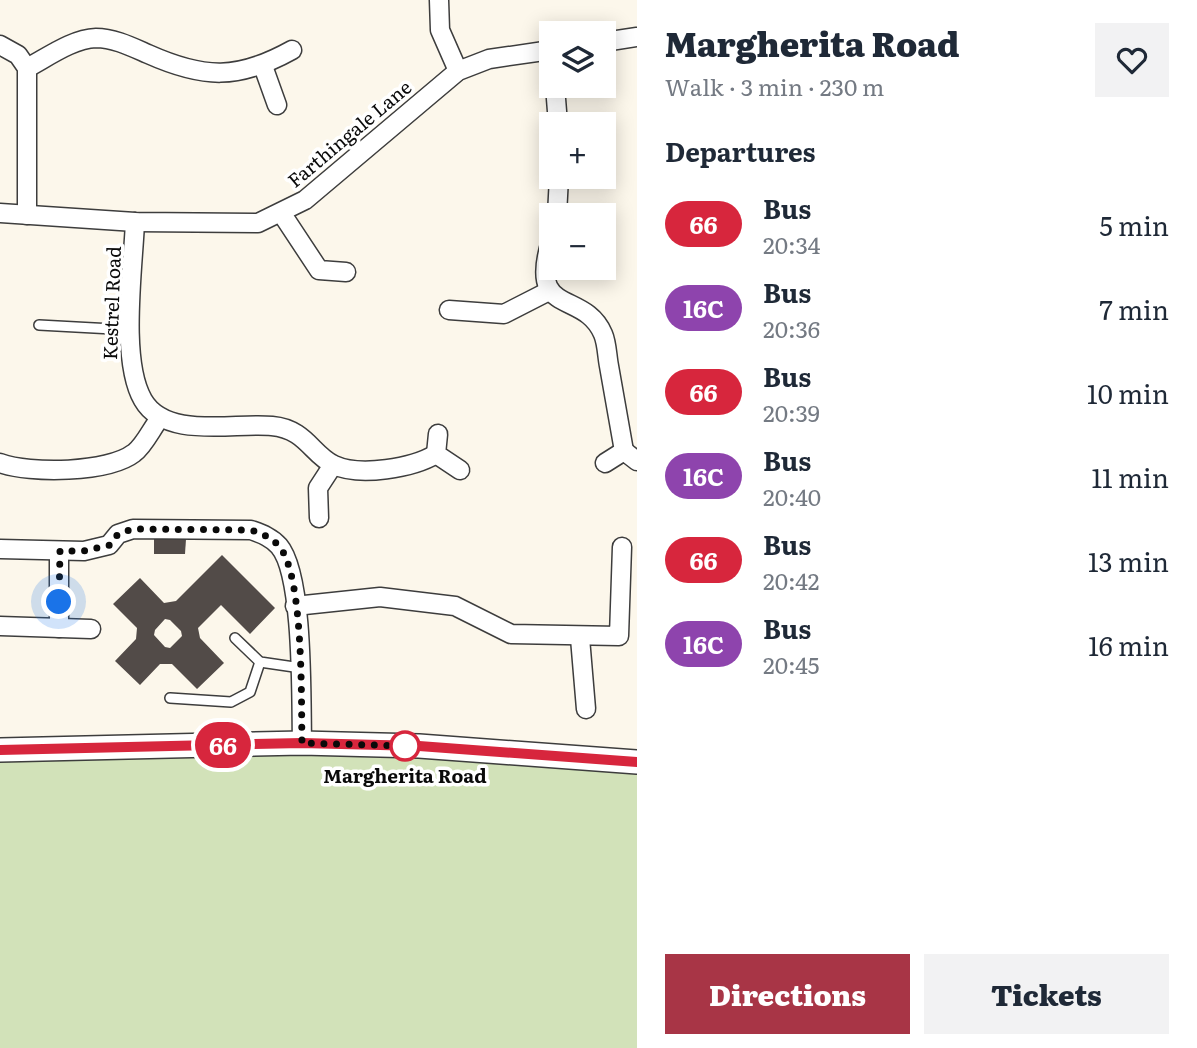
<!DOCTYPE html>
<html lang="en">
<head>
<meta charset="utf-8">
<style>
	:root { --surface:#fff; --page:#f2f2f3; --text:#1f2937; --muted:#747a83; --accent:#a83546 }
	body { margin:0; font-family:Literata,serif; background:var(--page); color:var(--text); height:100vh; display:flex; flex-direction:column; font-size:26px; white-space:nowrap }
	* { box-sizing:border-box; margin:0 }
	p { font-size:23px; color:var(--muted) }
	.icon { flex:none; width:38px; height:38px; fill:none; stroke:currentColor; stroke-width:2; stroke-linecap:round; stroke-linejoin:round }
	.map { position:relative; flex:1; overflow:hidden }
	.drawer { display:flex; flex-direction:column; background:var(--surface); width:560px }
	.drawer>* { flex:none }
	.badge { padding:0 14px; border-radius:23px; font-size:24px; line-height:46px }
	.fabs { position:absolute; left:539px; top:21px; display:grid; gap:14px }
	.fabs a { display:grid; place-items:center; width:77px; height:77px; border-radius:0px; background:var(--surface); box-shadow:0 4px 18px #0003; font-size:35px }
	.you { position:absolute; width:35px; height:35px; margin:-18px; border:5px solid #fff; border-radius:50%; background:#1a73e8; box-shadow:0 0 0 10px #1a73e833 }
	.map>.badge { position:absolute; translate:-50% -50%; box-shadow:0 0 0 4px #fff }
	h2 { padding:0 28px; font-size:26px; line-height:63px }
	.round { display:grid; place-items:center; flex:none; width:74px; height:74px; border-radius:0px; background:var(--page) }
	.summary { display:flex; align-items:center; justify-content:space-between; height:119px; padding:0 28px }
	h1 { font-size:33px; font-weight:800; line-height:52px }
	.button { display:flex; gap:14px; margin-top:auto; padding:14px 28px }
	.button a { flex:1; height:80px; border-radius:0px; background:var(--accent); color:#fff; font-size:28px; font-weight:800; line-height:80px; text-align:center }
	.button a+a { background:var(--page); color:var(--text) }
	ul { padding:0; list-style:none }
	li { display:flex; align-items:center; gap:21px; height:84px; padding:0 28px }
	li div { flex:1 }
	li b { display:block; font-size:26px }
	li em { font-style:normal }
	li .badge { min-width:77px; font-weight:700; text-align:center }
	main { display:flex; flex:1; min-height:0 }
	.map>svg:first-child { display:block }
	.green { fill:#d2e2b9 }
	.building { fill:#524b48; fill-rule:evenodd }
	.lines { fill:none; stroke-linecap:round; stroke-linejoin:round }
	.service-casing { stroke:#3d3d3d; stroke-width:12 }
	.minor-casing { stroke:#3d3d3d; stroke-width:21 }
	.tertiary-casing { stroke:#3d3d3d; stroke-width:26 }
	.service { stroke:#fff; stroke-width:9 }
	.minor { stroke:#fff; stroke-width:18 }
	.tertiary { stroke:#fff; stroke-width:23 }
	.line-casing { stroke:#fff; stroke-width:16 }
	.line { stroke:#d7263d; stroke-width:10 }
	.walk { stroke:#0a0a0a; stroke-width:7; stroke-dasharray:0 12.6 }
	.stop-dot { fill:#fff; stroke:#d7263d; stroke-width:3.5 }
	.labels { text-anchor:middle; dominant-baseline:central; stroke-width:7; stroke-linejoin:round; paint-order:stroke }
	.street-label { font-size:19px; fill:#0a0a0a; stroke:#fff }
	.stop-label { font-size:19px; font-weight:bold; fill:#0a0a0a; stroke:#fff }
</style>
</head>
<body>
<main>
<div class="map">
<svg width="637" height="1048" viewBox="0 0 637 1048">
	<rect width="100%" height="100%" fill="#fcf7eb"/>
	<rect class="green" x="0" y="751" width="637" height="297"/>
	<g class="building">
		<path d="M154 539H186L185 554H154Z"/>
		<path d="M222 555 275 608 250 634 221 605 198 628 200 638 224 663 197 689 172 664H160L140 685 115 661 136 639 137 628 113 604 140 578 164 603 176 601ZM165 619 170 620 181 631 182 636 170 648 165 647 154 635 155 630Z"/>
	</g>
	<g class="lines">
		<g class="service-casing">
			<g id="service">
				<path d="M39 325 131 330"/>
				<path d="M235 638 260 662 301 668"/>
				<path d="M170 698 231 702 250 692 260 662"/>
			</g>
		</g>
		<g class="minor-casing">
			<g id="minor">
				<path d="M439 0 440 30 458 71"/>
				<path d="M604 42 637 37"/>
				<path d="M0 45 18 55 27 68V215"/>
				<path d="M263 66 277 105"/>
				<path d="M27 68C48 57 72 39 96 38 114 38 132 47 148 54 204 79 238 80 292 50"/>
				<path d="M555 86 558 124"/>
				<path d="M0 213 135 222 258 223 305 200 458 71 489 59 551 50"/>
				<path d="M282 214 319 270 346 272"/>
				<path d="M557 215 559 177"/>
				<path d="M135 222C133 269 120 361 143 400 166 440 235 422 272 426 306 429 312 455 334 465 360 477 413 468 436 454"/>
				<path d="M551 241C527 318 584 289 603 334 607 343 607 356 609 366 614 394 619 422 624 451"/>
				<path d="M449 310 504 314 549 291"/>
				<path d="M438 434 436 454 460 470"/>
				<path d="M0 463C30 474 108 473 134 453 144 446 152 428 160 418"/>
				<path d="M605 463 624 451 637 461"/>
				<path d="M319 518 318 488 333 465"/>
				<path d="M0 549 84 551 109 545 118 534 133 529 251 530C262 534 271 537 279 546 304 575 301 701 302 743"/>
				<path d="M295 606 380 597 455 606 511 634 619 636 622 547"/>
				<path d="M0 626 91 629"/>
				<path d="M59 628V551"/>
				<path d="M580 638 586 709"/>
			</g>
		</g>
		<g class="tertiary-casing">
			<path id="tertiary" d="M0 750 302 743 419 746 637 762"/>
		</g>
		<use href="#service" class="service"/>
		<use href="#minor" class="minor"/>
		<use href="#tertiary" class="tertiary"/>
	</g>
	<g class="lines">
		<g class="line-casing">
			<path id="line" d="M0 750 302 743 419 746 637 762"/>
		</g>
		<use href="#line" class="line"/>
		<path class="walk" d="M59 602 60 551H84L110 545 118 534 133 529 251 530C262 534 271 537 279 546 304 575 301 701 302 743L405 746"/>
	</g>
	<circle class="stop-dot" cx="405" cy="746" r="14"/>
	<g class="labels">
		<g class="street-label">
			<text transform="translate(349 133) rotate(-40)">Farthingale Lane</text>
			<text transform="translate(111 303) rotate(-88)">Kestrel Road</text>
		</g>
		<g class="stop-label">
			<text x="405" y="775">Margherita Road</text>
		</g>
	</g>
</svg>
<div class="fabs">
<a><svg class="icon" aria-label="layers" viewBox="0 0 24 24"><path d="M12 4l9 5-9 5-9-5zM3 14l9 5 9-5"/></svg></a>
<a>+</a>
<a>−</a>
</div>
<div class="you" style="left:59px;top:602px"></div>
<b class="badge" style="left:223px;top:745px;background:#d7263d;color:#fff">66</b>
</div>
<section class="drawer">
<div class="summary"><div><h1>Margherita Road</h1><p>Walk · 3 min · 230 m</p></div><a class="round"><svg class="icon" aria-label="heart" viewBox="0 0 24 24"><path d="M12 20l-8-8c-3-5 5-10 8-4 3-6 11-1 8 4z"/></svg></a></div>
<h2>Departures</h2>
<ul>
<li><span class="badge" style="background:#d7263d;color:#fff">66</span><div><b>Bus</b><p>20:34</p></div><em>5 min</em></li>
<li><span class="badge" style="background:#8e44ad;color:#fff">16C</span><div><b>Bus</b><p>20:36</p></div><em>7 min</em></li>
<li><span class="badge" style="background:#d7263d;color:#fff">66</span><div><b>Bus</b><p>20:39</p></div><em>10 min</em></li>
<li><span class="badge" style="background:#8e44ad;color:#fff">16C</span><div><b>Bus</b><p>20:40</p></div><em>11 min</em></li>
<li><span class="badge" style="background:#d7263d;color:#fff">66</span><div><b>Bus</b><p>20:42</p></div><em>13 min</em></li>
<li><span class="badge" style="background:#8e44ad;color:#fff">16C</span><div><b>Bus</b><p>20:45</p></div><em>16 min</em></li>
</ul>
<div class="button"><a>Directions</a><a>Tickets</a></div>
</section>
</main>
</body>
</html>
